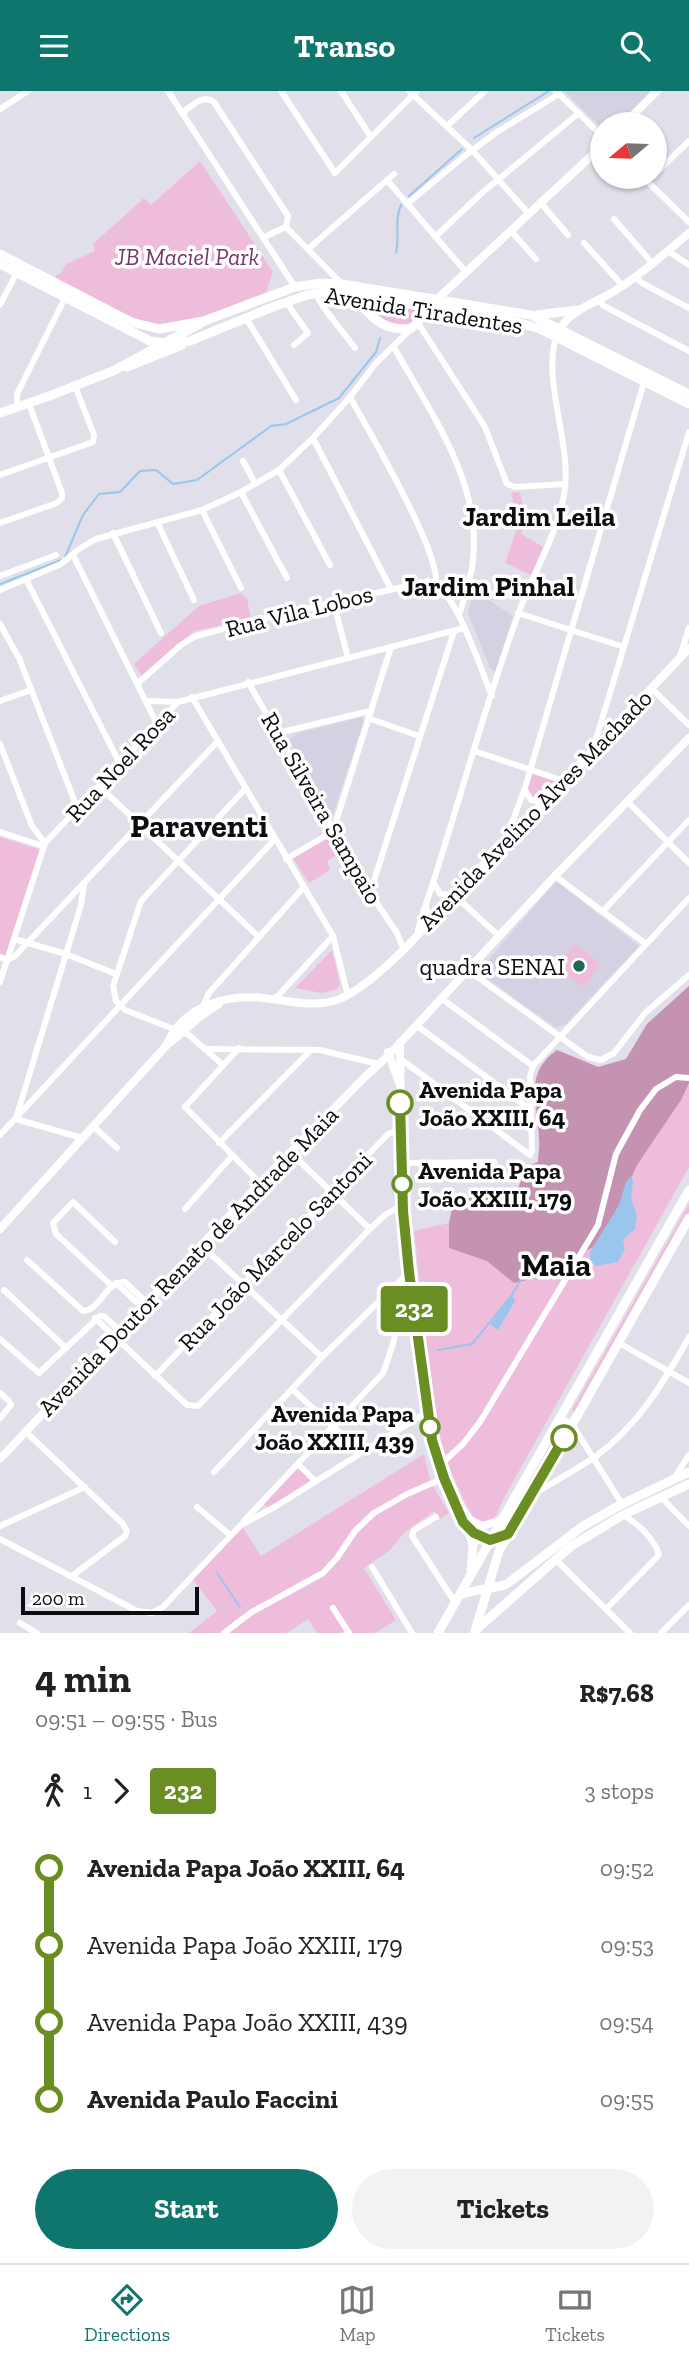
<!DOCTYPE html>
<html lang="en">
<head>
<meta charset="utf-8">
<style>
	:root { --surface:#fff; --page:#f2f2f2; --text:#222; --muted:#767676; --line:#e0e0e0; --accent:#0f766e }
	body { margin:0; font-family:"Zilla Slab",serif; background:var(--page); color:var(--text); height:100vh; display:flex; flex-direction:column; font-size:26px; white-space:nowrap }
	* { box-sizing:border-box; margin:0 }
	p { font-size:23px; color:var(--muted) }
	.icon { flex:none; width:38px; height:38px; fill:none; stroke:currentColor; stroke-width:2; stroke-linecap:round; stroke-linejoin:round }
	.map { position:relative; height:1542px; overflow:hidden }
	.sheet { display:flex; flex-direction:column; background:var(--surface); flex:1 }
	.sheet>* { flex:none }
	.badge { padding:0 14px; border-radius:5px; font-size:24px; line-height:46px }
	.needle { width:46px; rotate:251deg }
	.controls { position:absolute; left:590px; top:21px; display:grid; gap:14px }
	.controls a { display:grid; place-items:center; width:77px; height:77px; border-radius:50%; background:var(--surface); box-shadow:0 2px 5px #0004; font-size:35px }
	.scale { position:absolute; left:21px; bottom:18px; width:178px; box-sizing:border-box; padding-left:7px; border:4px solid #0d0c0f; border-top:0; font-size:19px; line-height:24px; white-space:nowrap; color:#0d0c0f; -webkit-text-stroke:5px #fff; paint-order:stroke }
	.map>.badge { position:absolute; translate:-50% -50%; box-shadow:0 0 0 4px #fff }
	.legs { display:flex; align-items:center; gap:10px; height:77px; padding:0 35px; font-size:23px }
	.legs p { margin-inline-start:auto }
	.head { display:flex; align-items:center; justify-content:space-between; height:119px; padding:0 35px }
	h1 { font-size:38px; font-weight:700; line-height:52px }
	.primary-button { display:flex; gap:14px; margin-top:auto; padding:14px 35px }
	.primary-button a { flex:1; height:80px; border-radius:42px; background:var(--accent); color:#fff; font-size:28px; font-weight:700; line-height:80px; text-align:center }
	.primary-button a+a { background:var(--page); color:var(--text) }
	ul { padding:0 35px; list-style:none }
	li { display:flex; align-items:center; gap:24px; height:77px; font-size:26px }
	li i { display:grid; place-items:center; width:10px; height:100%; margin:0 9px; background:currentColor }
	li i::after { content:''; width:18px; height:18px; margin:-9px; border:5px solid; border-radius:50%; background:var(--surface) }
	li p { margin-inline-start:auto }
	li:first-child i { background:linear-gradient(#0000 50%,currentColor 0) }
	li:last-child i { background:linear-gradient(currentColor 50%,#0000 0) }
	header { display:flex; justify-content:space-between; align-items:center; height:91px; padding:0 35px; background:var(--accent); color:#fff; font-size:32px; font-weight:700 }
	.tab-bar { display:flex; justify-content:space-around; align-items:center; height:98px; border-top:2px solid var(--line); background:var(--surface); font-size:19px; color:var(--muted) }
	.tab-bar a { display:grid; justify-items:center; gap:4px }
	.tab-bar .active { color:var(--accent) }
	.map>svg:first-child { display:block }
	.built { fill:#d4d1e3 }
	.green { fill:#efbddc }
	.forest { fill:#c493b2 }
	.water { fill:#9ac6ed }
	.lines { fill:none; stroke-linecap:round; stroke-linejoin:round }
	.stream { stroke:#9ac6ed; stroke-width:2 }
	.minor { stroke:#fff; stroke-width:6 }
	.tertiary { stroke:#fff; stroke-width:8 }
	.secondary { stroke:#fff; stroke-width:9 }
	.line-1-casing { stroke:#fff; stroke-width:16 }
	.line-1 { stroke:#6b8e23; stroke-width:10 }
	.poi-dot { fill:#236656; stroke:#fff; stroke-width:2.5 }
	.stop-1-dot { fill:#fff; stroke:#6b8e23; stroke-width:3.5 }
	.labels { text-anchor:middle; dominant-baseline:central; stroke-width:7; stroke-linejoin:round; paint-order:stroke }
	.park-label { font-size:24px; font-style:italic; fill:#753862; stroke:#fff }
	.street-label { font-size:24px; fill:#0d0c0f; stroke:#fff }
	.poi-label { font-size:24px; fill:#0d0c0f; stroke:#fff; text-anchor:end }
	.stop-label { font-size:24px; font-weight:bold; fill:#0d0c0f; stroke:#fff; text-anchor:start }
	.quarter-label { font-size:28px; font-weight:bold; fill:#0d0c0f; stroke:#fff }
	.district-label { font-size:32px; font-weight:bold; fill:#0d0c0f; stroke:#fff }
</style>
</head>
<body>
<header><svg class="icon" aria-label="menu" viewBox="0 0 24 24"><path d="M4 6h16M4 12h16M4 18h16"/></svg>Transo<svg class="icon" aria-label="search" viewBox="0 0 24 24"><circle cx="10" cy="10" r="6"/><path d="M15 15l6 6"/></svg></header>
<div class="map">
<svg width="689" height="1542" viewBox="0 0 689 1542">
	<rect width="100%" height="100%" fill="#e1dfea"/>
	<g class="built">
		<path d="M564 0H653L620 33H602V37Z"/>
		<path d="M474 500 513 525 497 579 494 580 490 577 468 522Z"/>
		<path d="M361 626 364 629 332 726 289 648 298 642Z"/>
		<path d="M556 790 639 855 565 934 555 936 478 881Z"/>
	</g>
	<g class="green">
		<path d="M200 70 273 181 266 201C228 215 181 241 140 230L52 187 60 183 66 173 95 160 93 153 144 107 151 114Z"/>
		<path d="M364 210 421 220 410 233C392 235 372 226 364 210Z"/>
		<path d="M514 401H520L524 421 533 422 532 430 526 429 521 443 543 456 531 484 505 472 517 437 516 419 511 403Z"/>
		<path d="M241 502 247 508 251 528 194 540 142 585 134 573 199 515Z"/>
		<path d="M532 678 561 689 544 708H532L526 697Z"/>
		<path d="M332 744 340 762 327 770 330 779 309 792 293 767Z"/>
		<path d="M0 746 41 759 6 865 0 863Z"/>
		<path d="M574 853 601 873 584 896 557 876Z"/>
		<path d="M332 859 340 893 337 898 322 902 295 897Z"/>
		<path d="M689 895V1076L504 1407 494 1428 485 1432 475 1429C444 1377 436 1335 427 1275 425 1259 422 1243 421 1227 419 1197 418 1170 414 1140L449 1132 454 1108 515 1104 527 1076 538 1071C538 1063 540 1055 539 1048 538 1014 522 984 557 959L598 976 626 968 647 933Z"/>
		<path d="M689 1113V1123L575 1321 572 1319Z"/>
		<path d="M559 1338 564 1340 515 1427 510 1424Z"/>
		<path d="M424 1363 431 1392 449 1422 441 1428 434 1420 405 1441 389 1460 364 1477 396 1529 375 1542H352L336 1521 344 1540 341 1542H317L308 1528 287 1542H189L217 1520 191 1486 241 1434 261 1465Z"/>
		<path d="M298 1375 311 1389 271 1416 265 1415 264 1412Z"/>
	</g>
	<path class="forest" d="M689 895V992L681 1009 637 1074 611 1132 592 1157 569 1166 540 1186 514 1192 487 1170 449 1157V1132L454 1108 515 1104 527 1076 538 1071C538 1064 540 1056 539 1048 539 1014 522 984 557 959L598 976 626 968 647 933Z"/>
	<g class="water">
		<path d="M631 1085 633 1091 631 1108 637 1125 636 1132 635 1138 623 1149 625 1158 618 1171 596 1175 590 1169V1161L619 1114 626 1091Z"/>
		<path d="M512 1204 515 1210 498 1239 490 1233Z"/>
	</g>
	<g class="lines">
		<g class="stream">
			<path d="M474 47 549 0"/>
			<path d="M409 105 462 58"/>
			<path d="M396 161C400 145 394 129 401 114"/>
			<path d="M65 466 83 424 99 403 120 401 140 380 156 379 173 393 197 389 271 335 286 333 339 307 376 261 380 247"/>
			<path d="M0 493 61 469"/>
			<path d="M438 1259 472 1253 512 1204 528 1176"/>
			<path d="M217 1482 240 1516"/>
		</g>
		<g class="minor">
			<path d="M168 0 295 196"/>
			<path d="M281 0 335 82 417 0"/>
			<path d="M341 0 371 46"/>
			<path d="M409 0 473 60 528 122"/>
			<path d="M556 0 602 45"/>
			<path d="M0 18 28 0"/>
			<path d="M182 22C192 15 202 3 214 11L288 125 286 136"/>
			<path d="M448 34 485 0"/>
			<path d="M654 84 689 50"/>
			<path d="M643 86 689 131"/>
			<path d="M387 89 465 180"/>
			<path d="M540 111 568 144"/>
			<path d="M407 113 462 67 497 41 559 3"/>
			<path d="M614 128 653 173"/>
			<path d="M286 136 342 193"/>
			<path d="M510 139 536 168"/>
			<path d="M264 146 286 136"/>
			<path d="M435 146 483 101 579 22"/>
			<path d="M584 152 623 195"/>
			<path d="M308 158 394 83"/>
			<path d="M668 160 689 174"/>
			<path d="M635 186 642 192 689 217"/>
			<path d="M315 202 324 217 355 257"/>
			<path d="M599 209 604 215 689 260"/>
			<path d="M286 211 308 242 294 254"/>
			<path d="M0 214 17 181"/>
			<path d="M246 227 296 309"/>
			<path d="M418 232 485 336 507 393 515 396 565 393"/>
			<path d="M394 256C431 324 485 394 472 477 469 493 464 509 459 524"/>
			<path d="M350 306C370 342 438 457 436 491"/>
			<path d="M17 316V303L66 205"/>
			<path d="M313 347 391 498"/>
			<path d="M243 370 255 392"/>
			<path d="M279 379 330 474"/>
			<path d="M0 384 93 351 94 344 75 295"/>
			<path d="M241 401 287 487"/>
			<path d="M202 419 241 497"/>
			<path d="M157 431 194 509"/>
			<path d="M0 432 57 412 62 407V402L29 313"/>
			<path d="M113 442 161 542"/>
			<path d="M73 464 157 633"/>
			<path d="M0 485 56 464"/>
			<path d="M26 488 119 671"/>
			<path d="M0 499 61 473 79 458 96 448 202 419 241 401 279 379 313 347 350 306 376 272 412 237"/>
			<path d="M334 513 348 567"/>
			<path d="M518 522 624 556"/>
			<path d="M0 533 19 567 78 719"/>
			<path d="M680 565 689 537"/>
			<path d="M248 591 370 802 397 842 403 857"/>
			<path d="M138 592 181 554 196 545 258 529 429 490C455 495 481 580 492 605"/>
			<path d="M651 597 689 634"/>
			<path d="M192 606 333 845 348 905"/>
			<path d="M0 610 31 599"/>
			<path d="M147 610 178 611"/>
			<path d="M368 627 419 645"/>
			<path d="M278 642 370 620"/>
			<path d="M0 653 32 735 45 752"/>
			<path d="M593 658 689 341"/>
			<path d="M474 660 564 690"/>
			<path d="M99 695 259 846"/>
			<path d="M525 699 531 709 543 711"/>
			<path d="M627 710 689 772"/>
			<path d="M0 741 43 755"/>
			<path d="M506 748 525 697 644 291"/>
			<path d="M286 768 329 743 334 737 391 556"/>
			<path d="M555 785 646 853"/>
			<path d="M434 792 440 803 454 804 499 845"/>
			<path d="M370 802 454 540"/>
			<path d="M603 820 689 729"/>
			<path d="M431 829 427 823 426 813C458 717 483 619 518 524 532 484 556 447 564 404 573 354 542 292 556 246"/>
			<path d="M14 848 66 863 116 883"/>
			<path d="M0 866 7 869 14 866 218 650"/>
			<path d="M468 879 588 966 601 969 614 962 645 922 689 884"/>
			<path d="M0 891 45 752 178 611 464 537"/>
			<path d="M441 907 533 975"/>
			<path d="M275 908 333 845"/>
			<path d="M203 915 209 902 303 797"/>
			<path d="M416 934 531 1019"/>
			<path d="M239 957 185 1016 260 1092"/>
			<path d="M204 958 320 959 378 973"/>
			<path d="M402 969 530 1064 532 1060 530 985 533 975 689 807"/>
			<path d="M223 974 189 944 125 919 116 910 113 895 141 810 245 698"/>
			<path d="M17 1024 81 814 84 794"/>
			<path d="M16 1028 82 1047"/>
			<path d="M93 1035 117 1057"/>
			<path d="M0 1044 274 749"/>
			<path d="M219 1052 311 959"/>
			<path d="M290 1061 370 1138"/>
			<path d="M401 1072 494 1071"/>
			<path d="M185 1118 232 1065"/>
			<path d="M202 1155 322 1266"/>
			<path d="M27 1169 83 1220C101 1219 105 1190 125 1191L147 1212"/>
			<path d="M116 1192 143 1217"/>
			<path d="M112 1195 56 1143 53 1132 73 1111 115 1151"/>
			<path d="M4 1199 66 1257"/>
			<path d="M95 1227 187 1314 198 1315 370 1138 385 1124 402 1114"/>
			<path d="M0 1248 39 1282 100 1225H104L121 1241"/>
			<path d="M619 1252 689 1292"/>
			<path d="M155 1285 388 1043 400 1038"/>
			<path d="M292 1298 361 1361"/>
			<path d="M0 1302 9 1310 11 1314 0 1327"/>
			<path d="M558 1330H566L572 1333 622 1413"/>
			<path d="M26 1341 122 1432 127 1440 125 1445 72 1485"/>
			<path d="M298 1373 315 1390"/>
			<path d="M439 1375 463 1353 480 1331 598 1134 616 1063 640 1019 656 998 676 986 689 987"/>
			<path d="M214 1381 322 1266 409 1181"/>
			<path d="M675 1386 689 1364"/>
			<path d="M534 1403C554 1391 575 1379 595 1366 638 1335 664 1291 689 1246"/>
			<path d="M661 1406 689 1435"/>
			<path d="M197 1416 230 1444"/>
			<path d="M436 1426 414 1439 412 1445 456 1513"/>
			<path d="M244 1430 383 1282C390 1263 409 1215 390 1200"/>
			<path d="M0 1435 85 1396"/>
			<path d="M0 1448 137 1520 152 1522 163 1516 241 1434 273 1417 427 1321"/>
			<path d="M555 1468 630 1542"/>
			<path d="M372 1476 412 1542"/>
			<path d="M333 1517 349 1542"/>
			<path d="M606 1518 659 1464C655 1448 637 1432 623 1424"/>
			<path d="M20 1532 37 1542"/>
			<path d="M224 1542 252 1521 323 1482 337 1467 355 1440 374 1422 407 1403 444 1387"/>
			<path d="M661 1542 689 1514"/>
		</g>
		<g class="tertiary">
			<path d="M624 33 657 0"/>
			<path d="M434 211 602 55"/>
			<path d="M557 243C569 217 598 212 621 196 645 180 667 161 689 142"/>
			<path d="M419 839 425 818"/>
			<path d="M400 952 402 1114 429 1333 439 1375 463 1431 474 1442 490 1449 508 1443"/>
			<path d="M166 955C182 916 224 903 263 907 292 910 320 919 346 905 387 883 433 827 466 792 540 714 616 636 689 557"/>
			<path d="M388 961 399 992"/>
			<path d="M0 1138 166 955 201 925 219 913"/>
			<path d="M0 1368 260 1092 367 984 388 965 555 785 689 647"/>
			<path d="M461 1417 470 1429 482 1435 502 1429"/>
		</g>
		<g class="secondary">
			<path d="M0 163 131 231 159 238 204 230 295 196 320 192 342 193 531 224 689 303"/>
			<path d="M0 173 150 250 164 252 190 250 270 217 307 204 324 201 342 202 510 229 540 238 689 313"/>
			<path d="M352 203C368 223 384 243 412 237L431 217"/>
			<path d="M537 224 577 219"/>
			<path d="M127 276 182 254"/>
			<path d="M0 322 52 304 115 279 203 231"/>
			<path d="M468 1437 473 1454 471 1480"/>
			<path d="M461 1504C476 1497 491 1499 507 1493L583 1435 622 1413 689 1381"/>
			<path d="M478 1537 570 1456 623 1424 689 1393"/>
			<path d="M475 1540 499 1460 533 1403 689 1127"/>
			<path d="M438 1542 689 1099"/>
		</g>
	</g>
	<g class="lines">
		<g class="line-1-casing">
			<path id="line-1" d="M400 1012 403 1120 409 1181 432 1349 444 1387 463 1431 474 1442 490 1449 508 1443 564 1347"/>
		</g>
		<use href="#line-1" class="line-1"/>
	</g>
	<circle class="poi-dot" cx="579" cy="875" r="7"/>
	<g class="stop-1-dot">
		<circle cx="400" cy="1012" r="12"/>
		<circle cx="402" cy="1093" r="9"/>
		<circle cx="430" cy="1336" r="9"/>
		<circle cx="564" cy="1347" r="12"/>
	</g>
	<g class="labels">
		<g class="park-label">
			<text x="187" y="165">JB Maciel Park</text>
		</g>
		<g class="street-label">
			<text transform="translate(424 219) rotate(9)">Avenida Tiradentes</text>
			<text transform="translate(299 520) rotate(-14)">Rua Vila Lobos</text>
			<text transform="translate(120 673) rotate(-47)">Rua Noel Rosa</text>
			<text transform="translate(322 717) rotate(60)">Rua Silveira Sampaio</text>
			<text transform="translate(535 719) rotate(-46)">Avenida Avelino Alves Machado</text>
			<text transform="translate(275 1160) rotate(-46)">Rua João Marcelo Santoni</text>
			<text transform="translate(188 1170) rotate(-46)">Avenida Doutor Renato de Andrade Maia</text>
		</g>
		<g class="poi-label">
			<text x="565" y="875">quadra SENAI</text>
		</g>
		<g class="stop-label">
			<text x="419" y="998">Avenida Papa<tspan x="419" dy="28">João XXIII, 64</tspan></text>
			<text x="418" y="1079">Avenida Papa<tspan x="418" dy="28">João XXIII, 179</tspan></text>
			<text x="414" y="1322" text-anchor="end">Avenida Papa<tspan x="414" dy="28">João XXIII, 439</tspan></text>
		</g>
		<g class="quarter-label">
			<text x="539" y="425">Jardim Leila</text>
			<text x="488" y="495">Jardim Pinhal</text>
		</g>
		<g class="district-label">
			<text x="199" y="735">Paraventi</text>
			<text x="556" y="1174">Maia</text>
		</g>
	</g>
</svg>
<div class="controls">
<a><svg class="needle" viewBox="-14 -14 28 28"><path d="M0-13l5 13h-10z" fill="#e53935"/><path d="M0 13l5-13h-10z" fill="#767676"/></svg></a>
</div>
<div class="scale">200 m</div>
<b class="badge" style="left:414px;top:1218px;background:#6b8e23;color:#fff">232</b>
</div>
<section class="sheet">
<div class="head"><div><h1>4 min</h1><p>09:51 – 09:55 · Bus</p></div><b>R$7.68</b></div>
<div class="legs"><svg class="icon" aria-label="walk" viewBox="0 0 24 24"><circle cx="13" cy="4" r="2"/><path d="M13 8l-2 6 4 7M11 14l-3 7M7 12l3-4h3l4 4"/></svg>1<svg class="icon" aria-label="forward" viewBox="0 0 24 24"><path d="M9 5l7 7-7 7"/></svg><b class="badge" style="background:#6b8e23;color:#fff">232</b><p>3 stops</p></div>
<ul>
<li><i style="color:#6b8e23"></i><b>Avenida Papa João XXIII, 64</b><p>09:52</p></li>
<li><i style="color:#6b8e23"></i><span>Avenida Papa João XXIII, 179</span><p>09:53</p></li>
<li><i style="color:#6b8e23"></i><span>Avenida Papa João XXIII, 439</span><p>09:54</p></li>
<li><i style="color:#6b8e23"></i><b>Avenida Paulo Faccini</b><p>09:55</p></li>
</ul>
<div class="primary-button"><a>Start</a><a>Tickets</a></div>
</section>
<nav class="tab-bar">
<a class="active"><svg class="icon" aria-label="directions" viewBox="0 0 24 24"><path d="M12 3l9 9-9 9-9-9zM9 14v-3h6M13 9l2 2-2 2"/></svg>Directions</a>
<a><svg class="icon" aria-label="map" viewBox="0 0 24 24"><path d="M3 6l6-2 6 2 6-2v14l-6 2-6-2-6 2zM9 4v14M15 6v14"/></svg>Map</a>
<a><svg class="icon" aria-label="tickets" viewBox="0 0 24 24"><path d="M3 7h18v10H3zM15 7v10"/></svg>Tickets</a>
</nav>
</body>
</html>
